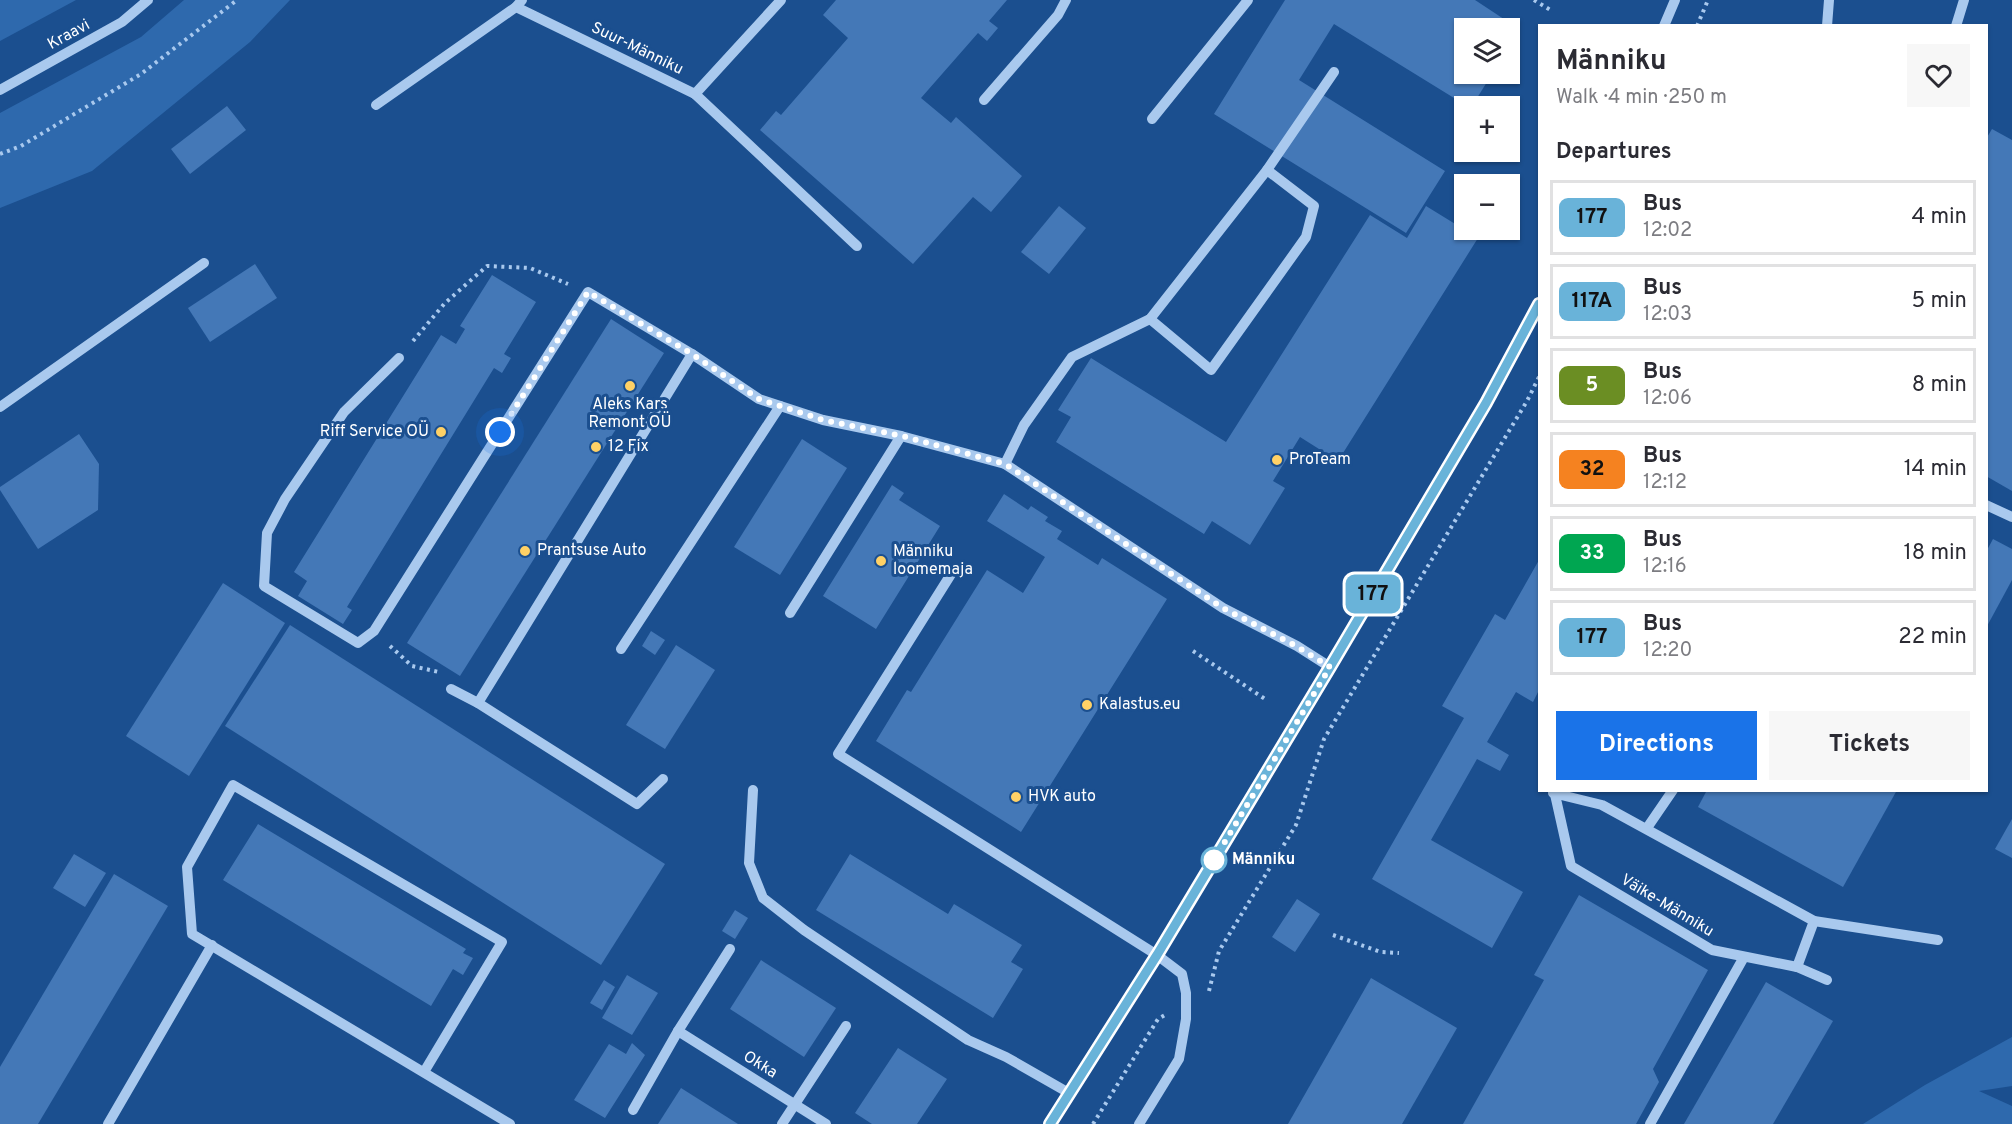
<!DOCTYPE html>
<html lang="en">
<head>
<meta charset="utf-8">
<style>
	:root { --surface:#fff; --page:#f7f7f7; --text:#2b2b33; --muted:#7c7c81; --line:#e1e1e2; --accent:#1a73e8 }
	body { margin:0; font-family:Overpass,sans-serif; background:var(--page); color:var(--text); height:100vh; display:flex; flex-direction:column; font-size:22px; white-space:nowrap }
	* { box-sizing:border-box; margin:0 }
	p { font-size:20px; color:var(--muted) }
	.icon { flex:none; width:33px; height:33px; fill:none; stroke:currentColor; stroke-width:2; stroke-linecap:round; stroke-linejoin:round }
	.map { position:relative; flex:1; overflow:hidden }
	.panel { position:absolute; left:1538px; top:24px; width:450px; height:768px; display:flex; flex-direction:column; background:var(--surface); border-radius:0px; box-shadow:0 2px 4px #0004 }
	.panel>* { flex:none }
	.badge { padding:0 12px; border-radius:9px; font-size:21px; line-height:39px }
	.fabs { position:absolute; left:1454px; top:18px; display:grid; gap:12px }
	.fabs a { display:grid; place-items:center; width:66px; height:66px; border-radius:0px; background:var(--surface); box-shadow:0 2px 4px #0004; font-size:30px }
	.you { position:absolute; width:30px; height:30px; margin:-15px; border:4px solid #fff; border-radius:50%; background:#1a73e8; box-shadow:0 0 0 9px #1a73e833 }
	.map>.badge { position:absolute; translate:-50% -50%; box-shadow:0 0 0 3px #fff }
	h2 { padding:0 18px; font-size:22px; line-height:54px }
	.round { display:grid; place-items:center; flex:none; width:63px; height:63px; border-radius:0px; background:var(--page) }
	.summary { display:flex; align-items:center; justify-content:space-between; height:102px; padding:0 18px }
	h1 { font-size:28px; font-weight:700; line-height:45px }
	.action { display:flex; gap:12px; margin-top:auto; padding:12px 18px }
	.action a { flex:1; height:69px; border-radius:0px; background:var(--accent); color:#fff; font-size:24px; font-weight:700; line-height:69px; text-align:center }
	.action a+a { background:var(--page); color:var(--text) }
	ul { padding:0; list-style:none }
	li { display:flex; align-items:center; gap:18px; height:75px; margin:0 12px 9px; padding:0 6px; border:3px solid var(--line); border-radius:0px }
	li div { flex:1 }
	li b { display:block; font-size:22px }
	li em { font-style:normal }
	li .badge { min-width:66px; font-weight:700; text-align:center }
	.map>svg:first-child { display:block }
	.green { fill:#2e69ad }
	.building { fill:#4478b7 }
	.lines { fill:none; stroke-linecap:round; stroke-linejoin:round }
	.path { stroke:#a9c9ee; stroke-width:4; stroke-dasharray:3 4.5; stroke-linecap:butt }
	.minor { stroke:#a9c9ee; stroke-width:10 }
	.line-casing { stroke:#fff; stroke-width:14 }
	.line { stroke:#69b3d9; stroke-width:9 }
	.walk { stroke:#fff; stroke-width:6; stroke-dasharray:0 10.8 }
	.poi-dot { fill:#ffd166; stroke:#1b4f8f; stroke-width:2 }
	.stop-dot { fill:#fff; stroke:#69b3d9; stroke-width:3 }
	.labels { text-anchor:middle; dominant-baseline:central; stroke-width:6; stroke-linejoin:round; paint-order:stroke }
	.street-label { font-size:16px; fill:#fff; stroke:#1b4f8f }
	.poi-label { font-size:16px; fill:#fff; stroke:#1b4f8f; text-anchor:start }
	.stop-label { font-size:16px; font-weight:bold; fill:#fff; stroke:#1b4f8f; text-anchor:start }
</style>
</head>
<body>
<div class="map">
<svg width="2012" height="1124" viewBox="0 0 2012 1124">
	<rect width="100%" height="100%" fill="#1b4f8f"/>
	<g class="green">
		<path d="M0 0H76L0 41Z"/>
		<path d="M184 0H290L250 42 92 171 0 208V113L141 37Z"/>
		<path d="M2012 1037V1086L1979 1091 2012 1106V1124H1863L1925 1085Z"/>
	</g>
	<g class="building">
		<path d="M836 0H1007L989 21 998 28 987 41 978 33 921 98 951 123 956 117 1022 176 991 212 973 197 913 264 760 130 776 111 781 115 848 38 823 15Z"/>
		<path d="M1285 0H1475L1519 29 1509 46V28H1464V74H1492L1472 106H1467L1334 24 1299 80 1445 171 1406 233 1214 114Z"/>
		<path d="M227 106 246 130 190 174 171 149Z"/>
		<path d="M1992 129 2012 140V491L1986 476V139Z"/>
		<path d="M1059 206 1086 228 1049 274 1021 252Z"/>
		<path d="M1426 206 1478 238 1338 461 1300 437 1273 481 1285 488 1250 545 1212 521 1204 534 1056 442 1071 417 1058 410 1091 358 1226 442 1370 215 1407 238Z"/>
		<path d="M255 264 277 298 210 342 188 308Z"/>
		<path d="M492 275 536 302 504 354 511 358 502 373 494 368 347 607 352 610 343 624 298 596 307 581 294 572 441 335 456 344 465 329 460 326Z"/>
		<path d="M611 319 664 353 460 676 407 643Z"/>
		<path d="M79 434 99 464 98 510 38 549 0 490V487Z"/>
		<path d="M802 439 847 468 780 575 734 547Z"/>
		<path d="M892 485 904 493 899 500 940 526 876 629 823 596Z"/>
		<path d="M1004 494 1028 510 1031 506 1048 517 1045 521 1062 531 1057 539 1098 565 1102 558 1167 599 1021 832 876 741 907 690 911 692 987 570 1023 593 1045 557 987 521Z"/>
		<path d="M1993 539 2012 549V580L1986 628V552Z"/>
		<path d="M1539 560V690L1533 702 1516 692 1487 742 1509 755 1500 771 1477 759 1431 840 1523 892 1492 948 1372 879 1464 718 1442 706 1495 614 1505 620Z"/>
		<path d="M223 583 285 623 189 776 126 736Z"/>
		<path d="M290 625 665 864 601 965 225 726Z"/>
		<path d="M651 631 665 640 655 655 642 646Z"/>
		<path d="M676 645 715 670 665 749 626 725Z"/>
		<path d="M1707 790H1897L1843 887 1698 807Z"/>
		<path d="M2012 819V858L1995 849Z"/>
		<path d="M258 824 466 949 463 953 473 958 463 975 453 969 431 1006 223 880Z"/>
		<path d="M74 854 106 873 85 907 53 888Z"/>
		<path d="M850 854 948 914 954 904 1022 945 1011 962 1023 969 993 1018 816 910Z"/>
		<path d="M114 874 168 906 38 1124H0V1067Z"/>
		<path d="M1579 895 1708 970 1653 1069 1659 1082 1636 1124H1463L1544 980 1534 975Z"/>
		<path d="M1297 899 1320 914 1295 952 1272 937Z"/>
		<path d="M735 910 748 918 735 939 722 931Z"/>
		<path d="M761 960 836 1008 804 1057 730 1009Z"/>
		<path d="M627 975 658 993 632 1035 602 1018Z"/>
		<path d="M1371 978 1457 1028 1402 1124H1288Z"/>
		<path d="M604 980 615 987 602 1010 590 1003Z"/>
		<path d="M1766 982 1833 1021 1773 1124H1684Z"/>
		<path d="M632 1043 645 1055 605 1118 574 1100 609 1044 626 1054Z"/>
		<path d="M898 1048 947 1079 917 1124H872L855 1113Z"/>
		<path d="M681 1088 738 1124H658Z"/>
	</g>
	<g class="lines">
		<g class="path">
			<path d="M1534 0 1552 11"/>
			<path d="M1697 26 1708 0"/>
			<path d="M0 154 21 146 141 74 237 0"/>
			<path d="M413 341 445 303 487 266 530 268 568 284"/>
			<path d="M390 646 412 666 439 672"/>
			<path d="M1193 651 1265 699"/>
			<path d="M1333 935 1381 952 1399 953"/>
			<path d="M1209 991 1219 951 1296 825 1324 739 1527 401 1539 377"/>
			<path d="M1093 1124 1158 1019 1165 1015"/>
		</g>
		<g class="minor">
			<path d="M516 7 695 94 781 0"/>
			<path d="M1664 26 1675 0"/>
			<path d="M1827 26 1829 0"/>
			<path d="M1956 26 1964 0"/>
			<path d="M0 90 122 22 148 0"/>
			<path d="M695 94 857 246"/>
			<path d="M984 100 1058 15 1066 0"/>
			<path d="M376 105 516 7 522 0"/>
			<path d="M1152 119 1248 0"/>
			<path d="M1150 319 1211 370 1306 237 1314 206 1267 170"/>
			<path d="M399 358 344 412 285 499 267 533 264 586 358 643 374 631 588 292 692 354"/>
			<path d="M0 407 204 263"/>
			<path d="M1005 464 1024 425 1072 357 1150 319 1267 170 1334 72"/>
			<path d="M1986 505 2012 517"/>
			<path d="M953 571 838 754 1157 955 1182 974 1186 993V1019L1179 1059 1139 1124"/>
			<path d="M790 613 901 436"/>
			<path d="M621 649 780 406"/>
			<path d="M451 689 478 703 637 804 663 779"/>
			<path d="M478 703 692 354 759 399 823 420 901 436 1005 464 1223 608 1297 646 1330 667"/>
			<path d="M753 790 749 863 763 898 804 930 968 1040 1006 1057 1069 1093"/>
			<path d="M1554 790 1571 866 1712 950 1797 967 1827 980"/>
			<path d="M1553 793 1602 805 1814 921 1938 940"/>
			<path d="M1647 828 1673 790"/>
			<path d="M1797 967 1814 921"/>
			<path d="M678 1031 826 1124"/>
			<path d="M424 1072 502 942 233 785 187 867 192 934 510 1124"/>
			<path d="M633 1110 678 1031 730 949"/>
			<path d="M108 1124 212 945"/>
			<path d="M782 1124 846 1026"/>
			<path d="M1050 1124 1157 955 1330 667 1486 403 1539 304"/>
			<path d="M1650 1124 1744 957"/>
		</g>
	</g>
	<g class="lines">
		<g class="line-casing">
			<path id="line" d="M1050 1124 1157 955 1330 667 1486 403 1539 304"/>
		</g>
		<use href="#line" class="line"/>
		<path class="walk" d="M500 432 588 292 692 354 759 399 823 420 902 436 1005 464 1223 608 1296 646 1330 667 1214 860"/>
	</g>
	<g class="poi-dot">
		<circle cx="630" cy="386" r="6"/>
		<circle cx="441" cy="432" r="6"/>
		<circle cx="596" cy="447" r="6"/>
		<circle cx="1277" cy="460" r="6"/>
		<circle cx="525" cy="551" r="6"/>
		<circle cx="881" cy="561" r="6"/>
		<circle cx="1087" cy="705" r="6"/>
		<circle cx="1016" cy="797" r="6"/>
	</g>
	<circle class="stop-dot" cx="1214" cy="860" r="12"/>
	<g class="labels">
		<g class="street-label">
			<text transform="translate(69 35) rotate(-29)">Kraavi</text>
			<text transform="translate(637 49) rotate(26)">Suur-Männiku</text>
			<text transform="translate(1667 906) rotate(31)">Väike-Männiku</text>
			<text transform="translate(760 1065) rotate(32)">Okka</text>
		</g>
		<g class="poi-label">
			<text x="630" y="405" text-anchor="middle">Aleks Kars<tspan x="630" dy="18">Remont OÜ</tspan></text>
			<text x="429" y="432" text-anchor="end">Riff Service OÜ</text>
			<text x="608" y="447">12 Fix</text>
			<text x="1289" y="460">ProTeam</text>
			<text x="537" y="551">Prantsuse Auto</text>
			<text x="893" y="552">Männiku<tspan x="893" dy="18">loomemaja</tspan></text>
			<text x="1099" y="705">Kalastus.eu</text>
			<text x="1028" y="797">HVK auto</text>
		</g>
		<g class="stop-label">
			<text x="1232" y="860">Männiku</text>
		</g>
	</g>
</svg>
<div class="fabs">
<a><svg class="icon" aria-label="layers" viewBox="0 0 24 24"><path d="M12 4l9 5-9 5-9-5zM3 14l9 5 9-5"/></svg></a>
<a>+</a>
<a>−</a>
</div>
<div class="you" style="left:500px;top:432px"></div>
<b class="badge" style="left:1373px;top:594px;background:#69b3d9;color:#111">177</b>
<section class="panel">
<div class="summary"><div><h1>Männiku</h1><p>Walk · 4 min · 250 m</p></div><a class="round"><svg class="icon" aria-label="heart" viewBox="0 0 24 24"><path d="M12 20l-8-8c-3-5 5-10 8-4 3-6 11-1 8 4z"/></svg></a></div>
<h2>Departures</h2>
<ul>
<li><span class="badge" style="background:#69b3d9;color:#111">177</span><div><b>Bus</b><p>12:02</p></div><em>4 min</em></li>
<li><span class="badge" style="background:#69b3d9;color:#111">117A</span><div><b>Bus</b><p>12:03</p></div><em>5 min</em></li>
<li><span class="badge" style="background:#6b8e23;color:#fff">5</span><div><b>Bus</b><p>12:06</p></div><em>8 min</em></li>
<li><span class="badge" style="background:#f58220;color:#111">32</span><div><b>Bus</b><p>12:12</p></div><em>14 min</em></li>
<li><span class="badge" style="background:#00a651;color:#fff">33</span><div><b>Bus</b><p>12:16</p></div><em>18 min</em></li>
<li><span class="badge" style="background:#69b3d9;color:#111">177</span><div><b>Bus</b><p>12:20</p></div><em>22 min</em></li>
</ul>
<div class="action"><a>Directions</a><a>Tickets</a></div>
</section>
</div>
</body>
</html>
